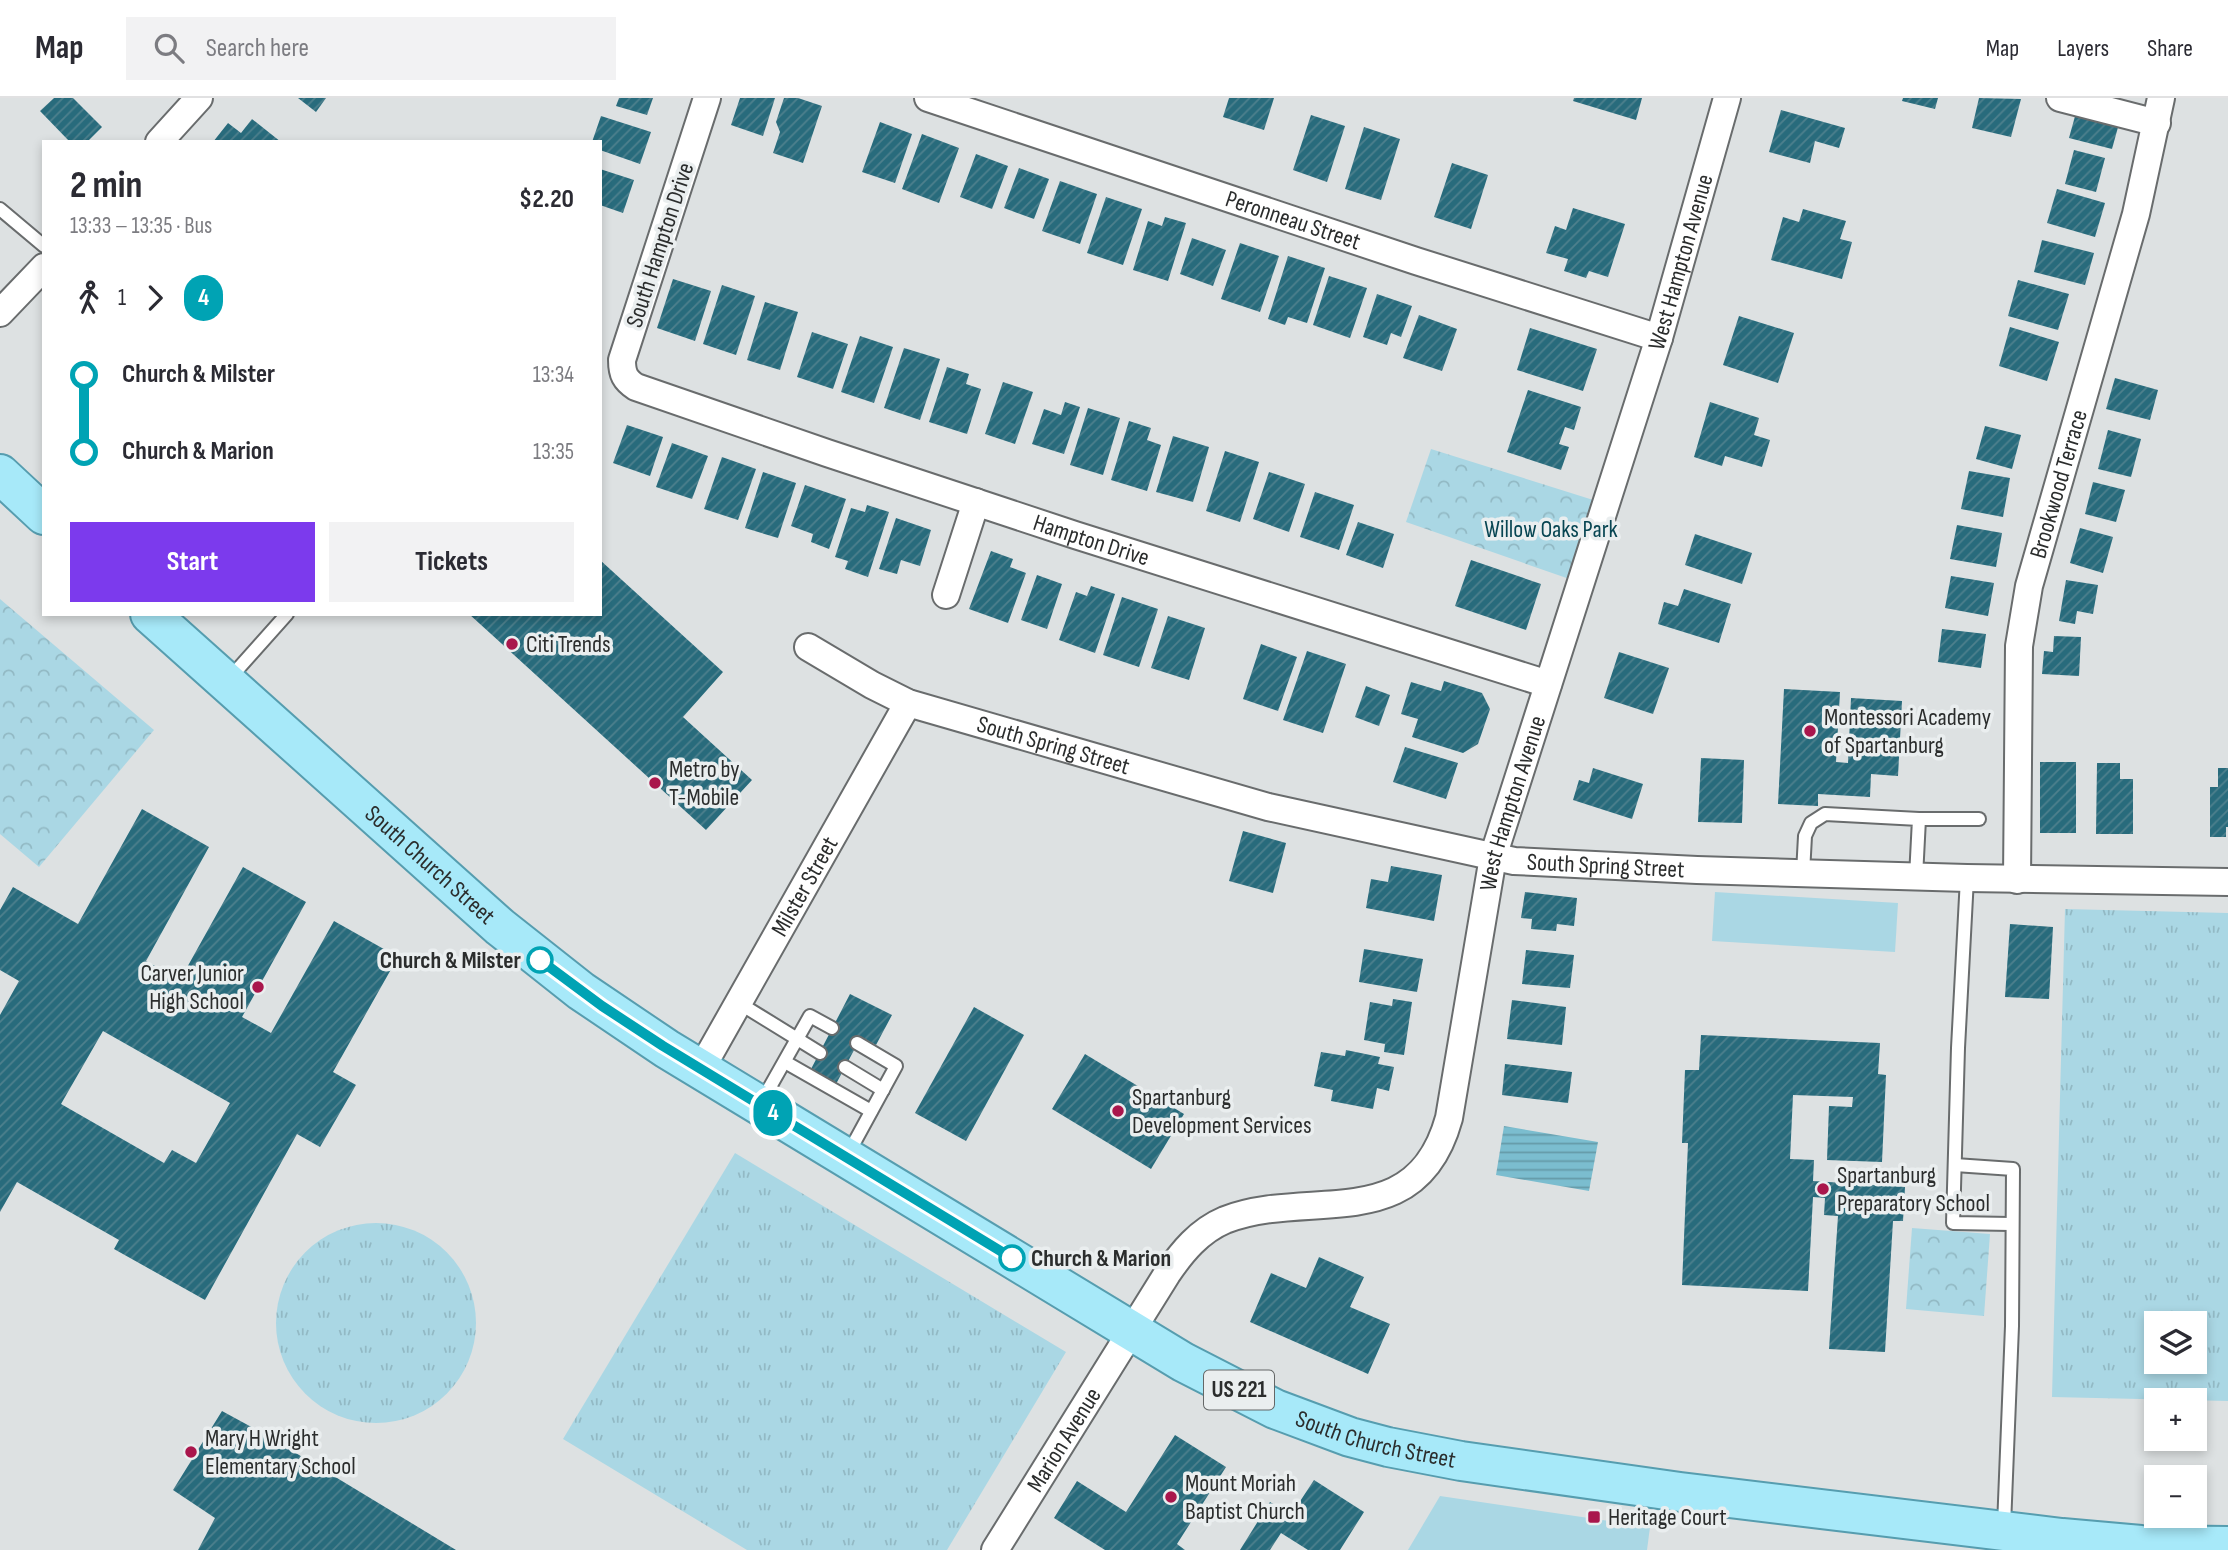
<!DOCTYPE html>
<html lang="en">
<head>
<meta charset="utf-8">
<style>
	:root { --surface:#fff; --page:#f2f2f3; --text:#2b2b33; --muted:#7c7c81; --line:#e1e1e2; --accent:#7c3aed }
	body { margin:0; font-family:"Sofia Sans Condensed",sans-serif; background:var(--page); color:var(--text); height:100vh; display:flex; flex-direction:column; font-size:26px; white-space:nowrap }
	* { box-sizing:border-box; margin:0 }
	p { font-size:23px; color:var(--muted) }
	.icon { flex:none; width:38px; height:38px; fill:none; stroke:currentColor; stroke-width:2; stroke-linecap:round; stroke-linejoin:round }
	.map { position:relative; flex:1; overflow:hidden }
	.details { position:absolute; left:42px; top:42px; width:560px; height:476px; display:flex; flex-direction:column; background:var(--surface); border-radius:0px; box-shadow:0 4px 10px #0003 }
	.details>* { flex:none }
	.badge { padding:0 14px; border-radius:23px; font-size:24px; line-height:46px }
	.controls { position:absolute; left:2144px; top:1213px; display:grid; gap:14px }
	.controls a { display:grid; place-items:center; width:63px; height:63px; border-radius:0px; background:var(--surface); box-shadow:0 4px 10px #0003; font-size:35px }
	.map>.badge { position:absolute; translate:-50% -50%; box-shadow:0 0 0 4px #fff }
	.legs { display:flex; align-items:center; gap:10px; height:77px; padding:0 28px; font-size:23px }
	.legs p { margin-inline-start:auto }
	.headline { display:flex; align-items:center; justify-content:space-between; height:119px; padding:0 28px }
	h1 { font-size:38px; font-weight:700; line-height:52px }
	.cta { display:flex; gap:14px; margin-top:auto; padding:14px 28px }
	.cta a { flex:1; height:80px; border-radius:0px; background:var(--accent); color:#fff; font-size:28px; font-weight:700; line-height:80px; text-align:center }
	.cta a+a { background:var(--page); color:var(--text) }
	ul { padding:0 28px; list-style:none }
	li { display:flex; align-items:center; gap:24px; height:77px; font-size:26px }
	li i { display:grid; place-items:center; width:10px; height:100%; margin:0 9px; background:currentColor }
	li i::after { content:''; width:18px; height:18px; margin:-9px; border:5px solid; border-radius:50%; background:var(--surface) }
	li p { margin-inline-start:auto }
	li:first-child i { background:linear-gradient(#0000 50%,currentColor 0) }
	li:last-child i { background:linear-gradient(currentColor 50%,#0000 0) }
	header { display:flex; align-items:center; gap:42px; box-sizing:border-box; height:98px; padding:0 35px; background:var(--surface); border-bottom:2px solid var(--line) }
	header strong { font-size:33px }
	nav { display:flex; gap:38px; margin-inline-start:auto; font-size:24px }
	.search { width:490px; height:63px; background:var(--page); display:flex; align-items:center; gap:18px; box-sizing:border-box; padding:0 24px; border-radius:0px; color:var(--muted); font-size:26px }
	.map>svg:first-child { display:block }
	.grass { fill:url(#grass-tufts); fill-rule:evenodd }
	.park { fill:url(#park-crowns) }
	.garden { fill:#aad7e4 }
	.water { fill:url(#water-rules) }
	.building { fill:url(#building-hatch); fill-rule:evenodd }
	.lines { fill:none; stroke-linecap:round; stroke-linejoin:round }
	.service-casing { stroke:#696c6d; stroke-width:16 }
	.minor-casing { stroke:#696c6d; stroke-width:30 }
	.primary-casing { stroke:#569daf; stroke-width:42 }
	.service { stroke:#fff; stroke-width:12 }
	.minor { stroke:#fff; stroke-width:26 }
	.primary { stroke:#a7e9f9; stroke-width:38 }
	.line-1-casing { stroke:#fff; stroke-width:16 }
	.line-1 { stroke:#00a3b4; stroke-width:10 }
	.poi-dot { fill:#a9164c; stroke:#eaeeef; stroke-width:2.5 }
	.stop-1-dot { fill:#fff; stroke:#00a3b4; stroke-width:3.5 }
	.labels { text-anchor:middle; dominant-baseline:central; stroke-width:7; stroke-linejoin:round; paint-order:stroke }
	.shield { fill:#eaeeef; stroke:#646767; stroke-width:2 }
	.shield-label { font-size:23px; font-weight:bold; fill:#2b2d2d }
	.street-label { font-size:24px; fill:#2b2d2d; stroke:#eaeeef }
	.park-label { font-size:24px; fill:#074552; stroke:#eaeeef }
	.poi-label { font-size:24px; fill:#2b2d2d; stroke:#eaeeef; text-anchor:start }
	.stop-label { font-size:24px; font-weight:bold; fill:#2b2d2d; stroke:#eaeeef; text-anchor:end }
</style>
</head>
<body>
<header>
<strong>Map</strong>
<div class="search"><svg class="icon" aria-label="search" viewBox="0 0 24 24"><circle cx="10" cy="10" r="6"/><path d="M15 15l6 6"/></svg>Search here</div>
<nav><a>Map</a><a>Layers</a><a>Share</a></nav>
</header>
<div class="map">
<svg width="2228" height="1452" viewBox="0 0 2228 1452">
	<defs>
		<pattern id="grass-tufts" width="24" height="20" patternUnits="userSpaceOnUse" patternTransform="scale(1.75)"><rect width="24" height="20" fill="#aad7e4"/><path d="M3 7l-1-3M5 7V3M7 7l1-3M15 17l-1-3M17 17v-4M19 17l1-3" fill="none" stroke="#92b9c4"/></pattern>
		<pattern id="park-crowns" width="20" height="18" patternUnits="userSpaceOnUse" patternTransform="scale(1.75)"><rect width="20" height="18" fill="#aad7e4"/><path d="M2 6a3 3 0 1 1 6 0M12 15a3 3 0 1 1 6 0" fill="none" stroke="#92b9c4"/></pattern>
		<pattern id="water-rules" width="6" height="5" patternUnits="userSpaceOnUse" patternTransform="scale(1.75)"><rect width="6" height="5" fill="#7bbdcf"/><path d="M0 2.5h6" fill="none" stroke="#659aa8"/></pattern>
		<pattern id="building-hatch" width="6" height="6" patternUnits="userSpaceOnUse" patternTransform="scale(1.75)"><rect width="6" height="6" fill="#286b7c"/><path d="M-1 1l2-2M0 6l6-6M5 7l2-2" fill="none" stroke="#4e808d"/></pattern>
	</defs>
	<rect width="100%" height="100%" fill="#dde1e2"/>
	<g class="grass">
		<path d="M2065 811 2228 815V1303L2052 1299ZM2156 1225H2194V1264H2156Z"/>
		<path d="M735 1055 1066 1254 947 1452H747L563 1341Z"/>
		<circle cx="376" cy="1225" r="100"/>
	</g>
	<g class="park">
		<path d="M1431 351 1606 406 1581 485 1406 424Z"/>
		<path d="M0 501 154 632 39 769 0 736Z"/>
		<path d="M1912 1130 1990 1136 1984 1218 1906 1211Z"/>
	</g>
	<g class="garden">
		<path d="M1715 794 1898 805 1895 854 1712 843Z"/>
		<path d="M1440 1398 1650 1429 1647 1452H1408Z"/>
	</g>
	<path class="water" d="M1504 1028 1598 1044 1589 1093 1496 1077Z"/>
	<g class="building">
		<path d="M54 0H73L102 29 87 44H70L40 13Z"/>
		<path d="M298 0H326L316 14Z"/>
		<path d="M619 0H653L647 17 616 8Z"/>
		<path d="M740 0H775L763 38 731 27Z"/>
		<path d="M784 0H798L822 8 803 65 773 55 780 34 776 24Z"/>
		<path d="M1229 0H1274L1264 32 1223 19Z"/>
		<path d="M1574 0H1642L1636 22 1573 3Z"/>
		<path d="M1903 0H1938L1935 11 1902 3Z"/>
		<path d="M1979 0 2021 1 2011 39 1972 30Z"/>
		<path d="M2077 11 2120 22 2112 51 2069 40Z"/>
		<path d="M1781 12 1845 30 1839 50 1815 43 1810 65 1769 54Z"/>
		<path d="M1311 17 1345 28 1327 84 1293 72Z"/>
		<path d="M601 18 651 34 640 66 600 52V44H592Z"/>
		<path d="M252 21 281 44H213L228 25 241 35Z"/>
		<path d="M880 24 912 36 895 85 862 74Z"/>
		<path d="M1364 29 1400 41 1381 102 1345 91Z"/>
		<path d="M922 36 959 50 939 105 902 91Z"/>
		<path d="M2074 52 2105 60 2096 94 2065 86Z"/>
		<path d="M976 56 1008 68 992 111 960 99Z"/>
		<path d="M1452 65 1488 77 1471 131 1434 119Z"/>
		<path d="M1019 70 1049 81 1034 121 1004 110Z"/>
		<path d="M600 71 634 82 623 115 600 107Z"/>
		<path d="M1060 83 1097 96 1080 146 1042 133Z"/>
		<path d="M2057 91 2105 105 2095 139 2047 125Z"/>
		<path d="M1106 99 1142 111 1123 167 1087 155Z"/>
		<path d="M1573 110 1625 126 1608 179 1589 173 1586 180 1564 173 1568 161 1546 155 1555 128 1566 132Z"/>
		<path d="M1803 111 1846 123 1840 141 1852 144 1842 181 1771 162 1783 119 1799 124Z"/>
		<path d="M1165 119 1186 125 1168 183 1133 172 1148 123 1162 128Z"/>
		<path d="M1192 140 1226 152 1213 188 1180 176Z"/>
		<path d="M2042 142 2094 155 2085 187 2034 174Z"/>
		<path d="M1240 145 1279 158 1260 214 1221 201Z"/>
		<path d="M1288 158 1325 170 1307 225 1288 219 1285 227 1268 221Z"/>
		<path d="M1329 178 1367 190 1350 240 1313 227Z"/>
		<path d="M673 181 711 193 695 243 657 230Z"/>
		<path d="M2018 182 2069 196 2058 232 2008 218Z"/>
		<path d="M722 187 755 198 736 257 703 246Z"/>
		<path d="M1377 196 1412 208 1401 239 1391 235 1387 247 1363 239Z"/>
		<path d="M765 204 798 214 780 272 747 262Z"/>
		<path d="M1419 217 1457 231 1442 273 1403 260Z"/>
		<path d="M1739 218 1794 235 1778 285 1723 267Z"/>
		<path d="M2010 229 2059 244 2047 283 1999 268Z"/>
		<path d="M1530 230 1597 251 1583 293 1517 272Z"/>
		<path d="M812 234 848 246 833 291 797 279Z"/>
		<path d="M860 238 893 249 874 305 841 294Z"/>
		<path d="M904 250 940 261 920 322 884 310Z"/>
		<path d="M947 269 969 276 966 286 981 291 967 336 929 324Z"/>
		<path d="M2115 280 2158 292 2150 322 2106 311Z"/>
		<path d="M1003 284 1033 294 1015 346 985 336Z"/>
		<path d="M1528 292 1581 309 1574 332 1565 329 1559 346 1569 349 1561 372 1507 354Z"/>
		<path d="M1065 304 1080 309 1064 356 1032 346 1044 311 1061 317Z"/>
		<path d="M1710 304 1759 320 1754 337 1770 342 1762 369 1725 358 1722 368 1694 359Z"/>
		<path d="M1088 310 1120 320 1103 377 1070 367Z"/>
		<path d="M1129 323 1151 330 1147 342 1161 347 1147 393 1111 382Z"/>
		<path d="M627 327 663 339 650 378 613 365Z"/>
		<path d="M1985 328 2021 337 2012 371 1976 361Z"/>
		<path d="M2108 332 2141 341 2131 379 2098 371Z"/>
		<path d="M1173 338 1209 349 1193 404 1156 394Z"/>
		<path d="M672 345 708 358 692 401 656 389Z"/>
		<path d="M1225 353 1259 364 1240 424 1206 413Z"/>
		<path d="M722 359 756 371 738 422 704 411Z"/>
		<path d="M1969 373 2010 380 2003 419 1961 411Z"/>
		<path d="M763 374 796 385 778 440 745 430Z"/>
		<path d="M1269 374 1305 386 1289 434 1253 421Z"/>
		<path d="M2093 384 2125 392 2116 424 2085 416Z"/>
		<path d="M805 387 846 401 829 451 811 444 813 436 791 428Z"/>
		<path d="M1315 394 1354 407 1339 452 1300 439Z"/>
		<path d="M867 407 889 414 868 479 845 471 848 463 835 459 851 410 865 414Z"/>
		<path d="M896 420 931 432 920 468 901 462 897 476 879 471Z"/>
		<path d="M1358 424 1394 436 1383 470 1346 457Z"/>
		<path d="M1957 427 2002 435 1996 469 1950 461Z"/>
		<path d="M2080 430 2113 439 2103 475 2070 465Z"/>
		<path d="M1695 436 1752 455 1742 486 1685 467Z"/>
		<path d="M991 453 1013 461 1010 469 1026 475 1008 525 969 511Z"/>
		<path d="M600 462 723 574 683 619 752 682 706 732 469 516H600Z"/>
		<path d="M1471 462 1541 486 1526 532 1455 508Z"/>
		<path d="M1037 477 1062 486 1047 531 1021 522Z"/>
		<path d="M1951 478 1994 485 1988 518 1945 510Z"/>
		<path d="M2066 482 2098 487 2093 516 2077 513 2075 526 2059 523Z"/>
		<path d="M1091 488 1115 496 1095 555 1059 542 1076 494 1087 498Z"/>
		<path d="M1684 491 1731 506 1719 545 1658 526 1664 504 1678 508Z"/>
		<path d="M1122 499 1158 511 1139 569 1103 557Z"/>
		<path d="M1168 518 1205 530 1189 582 1151 570Z"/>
		<path d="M1942 531 1986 536 1981 570 1938 564Z"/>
		<path d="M2054 538 2081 539 2079 578 2042 576 2044 553 2053 554Z"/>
		<path d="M1261 546 1297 559 1278 613 1243 601Z"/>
		<path d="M1307 553 1346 566 1323 635 1283 622Z"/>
		<path d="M1619 554 1669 570 1653 616 1604 600Z"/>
		<path d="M1444 583 1482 595 1490 611 1478 646 1463 655 1412 639 1418 621 1401 616 1411 584 1441 593Z"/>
		<path d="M1366 588 1390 597 1379 628 1355 619Z"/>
		<path d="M1784 591 1840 594 1836 664 1848 665 1851 600 1902 603 1898 678 1871 676 1870 699 1818 696V708L1778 706Z"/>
		<path d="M1405 649 1458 665 1446 701 1393 684Z"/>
		<path d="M1701 660 1744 662 1742 725 1698 724Z"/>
		<rect x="2040" y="664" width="36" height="71"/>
		<path d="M2097 665H2120V681H2133V736H2096Z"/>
		<path d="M1593 670 1643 686 1632 721 1573 702 1579 682 1589 685Z"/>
		<path d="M2218 670H2228V729H2226V739H2210V689H2218Z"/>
		<path d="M142 711 209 749 146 863 180 882 243 769 306 804 242 919 271 935 334 823 398 859 333 974 356 987 320 1049 297 1036 205 1202 114 1151 119 1142 17 1084 0 1114V917L19 883 0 872V812L13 789 78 826ZM103 933 230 1005 196 1065 172 1052 164 1065 61 1006Z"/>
		<path d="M1243 733 1286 745 1273 795 1229 783Z"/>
		<path d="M1391 768 1442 777 1434 823 1366 810 1371 781 1388 784Z"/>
		<path d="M1525 794 1577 800 1574 828 1557 826 1556 833 1531 831 1532 821 1521 820Z"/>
		<path d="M2010 826 2053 829 2049 901 2005 899Z"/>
		<path d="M1364 851 1423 861 1417 894 1359 884Z"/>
		<path d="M1526 852 1574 857 1570 890 1522 886Z"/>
		<path d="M850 896 892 917 876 947 861 939 836 986 810 973Z"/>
		<path d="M1393 901 1412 904 1404 957 1384 954 1385 946 1364 942 1370 904 1392 908Z"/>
		<path d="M1512 902 1566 909 1562 947 1507 941Z"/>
		<path d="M974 909 1024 937 966 1043 915 1015Z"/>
		<path d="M1701 937 1880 945 1878 976 1886 977 1882 1064 1827 1062 1829 1008 1852 1009 1853 999 1793 997 1790 1061 1814 1062 1813 1083 1905 1089 1903 1123H1893L1885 1254 1829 1251 1838 1118 1824 1117 1825 1100 1813 1099 1808 1193 1682 1187 1688 1045H1682L1685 972H1699Z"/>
		<path d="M1346 952 1380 959 1378 966 1394 969 1389 993 1377 990 1373 1011 1331 1003 1333 992 1314 988 1321 954 1345 958Z"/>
		<path d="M1085 956 1184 1016 1151 1071 1052 1011Z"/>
		<path d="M1505 966 1572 974 1568 1005 1502 997Z"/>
		<path d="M1319 1159 1364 1179 1350 1209 1390 1226 1368 1276 1250 1224 1271 1175 1306 1190Z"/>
		<path d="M222 1313 266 1337 456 1452H198L215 1420 173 1392Z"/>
		<path d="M1175 1337 1226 1369 1177 1446 1185 1452H1105L1054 1420 1077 1383 1126 1414Z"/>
		<path d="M1314 1382 1364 1414 1340 1452H1308L1281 1435 1270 1452H1240L1270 1404 1291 1417Z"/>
	</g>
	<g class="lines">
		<g class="service-casing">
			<g id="service">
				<path d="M0 111 44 148"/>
				<path d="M229 581 287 516"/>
				<path d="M1919 721H1979"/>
				<path d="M1803 775 1805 738 1811 725 1825 716 1919 721 1916 779"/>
				<path d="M1967 780 1958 950 1953 1125 2011 1126"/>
				<path d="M739 905 820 955"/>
				<path d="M785 964 871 1013"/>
				<path d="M845 969 883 992"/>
				<path d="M762 1003 810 918 832 930"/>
				<path d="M848 1056 896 968 857 945"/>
				<path d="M1955 1067 2013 1071 2012 1228 2004 1428"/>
			</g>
		</g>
		<g class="minor-casing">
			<g id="minor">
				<path id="s1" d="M707 0 622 262C622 276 625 282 636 289L827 355 1075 437 1548 586"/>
				<path id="s2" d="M928 0 1416 163 1659 240"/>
				<path d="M2060 0 2157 25"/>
				<path d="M159 44 199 0"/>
				<path d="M0 215 44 169"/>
				<path d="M946 497 976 404"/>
				<path id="s3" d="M808 549 872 587 908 605 1268 709 1514 763 1697 772 1967 780 2228 784"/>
				<path id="s4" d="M2017 782 2019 548 2029 488 2136 116 2161 0"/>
				<path id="s5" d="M701 971 908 605"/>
				<path id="s6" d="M995 1452 1167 1176C1182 1154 1199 1133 1225 1122 1310 1089 1416 1140 1449 1020L1493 759 1659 240 1727 0"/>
			</g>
		</g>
		<g class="primary-casing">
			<g id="primary">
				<path d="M0 376 44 417"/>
				<path id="s7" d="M150 516 500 829 581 893 667 951 1183 1264 1275 1311 1350 1339 1388 1349 1461 1363 1680 1394 2062 1440 2141 1447 2228 1448"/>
			</g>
		</g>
		<use href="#service" class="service"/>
		<use href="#minor" class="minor"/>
		<use href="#primary" class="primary"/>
	</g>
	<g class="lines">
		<g class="line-1-casing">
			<path id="line-1" d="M540 862 602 908 663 948 1012 1160"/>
		</g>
		<use href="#line-1" class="line-1"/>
	</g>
	<g class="poi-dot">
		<circle cx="512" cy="546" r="7"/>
		<circle cx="1810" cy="633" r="7"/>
		<circle cx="655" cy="685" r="7"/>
		<circle cx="258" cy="889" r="7"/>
		<circle cx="1118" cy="1013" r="7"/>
		<circle cx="1823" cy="1091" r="7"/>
		<circle cx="191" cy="1354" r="7"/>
		<circle cx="1171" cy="1399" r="7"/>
		<rect x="1587" y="1412" width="14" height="14" rx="3.5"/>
	</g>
	<g class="stop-1-dot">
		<circle cx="540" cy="862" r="12"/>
		<circle cx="1012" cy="1160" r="12"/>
	</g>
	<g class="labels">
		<rect class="shield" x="1204" y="1272.5" width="70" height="39" rx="5"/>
		<g class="shield-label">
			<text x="1239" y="1292">US 221</text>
		</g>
		<g class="street-label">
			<text stroke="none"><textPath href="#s2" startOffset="385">Peronneau Street</textPath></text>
			<text transform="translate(660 147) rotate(-72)">South Hampton Drive</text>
			<text stroke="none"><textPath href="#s6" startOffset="1561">West Hampton Avenue</textPath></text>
			<text stroke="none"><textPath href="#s4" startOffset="401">Brookwood Terrace</textPath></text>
			<text stroke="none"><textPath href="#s1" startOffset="788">Hampton Drive</textPath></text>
			<text stroke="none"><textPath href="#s3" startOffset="266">South Spring Street</textPath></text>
			<text stroke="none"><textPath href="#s6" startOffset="994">West Hampton Avenue</textPath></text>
			<text stroke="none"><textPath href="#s3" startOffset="833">South Spring Street</textPath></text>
			<text stroke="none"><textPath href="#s7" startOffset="376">South Church Street</textPath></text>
			<text stroke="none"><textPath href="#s5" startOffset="210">Milster Street</textPath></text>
			<text stroke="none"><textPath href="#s7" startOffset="1489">South Church Street</textPath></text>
			<text stroke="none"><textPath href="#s6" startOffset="130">Marion Avenue</textPath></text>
		</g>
		<g class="park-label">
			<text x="1551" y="431">Willow Oaks Park</text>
		</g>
		<g class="poi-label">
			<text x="526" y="546">Citi Trends</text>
			<text x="1824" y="619">Montessori Academy<tspan x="1824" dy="28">of Spartanburg</tspan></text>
			<text x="669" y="671">Metro by<tspan x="669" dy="28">T-Mobile</tspan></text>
			<text x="244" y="875" text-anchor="end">Carver Junior<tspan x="244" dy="28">High School</tspan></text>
			<text x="1132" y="999">Spartanburg<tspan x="1132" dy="28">Development Services</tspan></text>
			<text x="1837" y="1077">Spartanburg<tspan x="1837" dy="28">Preparatory School</tspan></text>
			<text x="205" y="1340">Mary H Wright<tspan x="205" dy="28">Elementary School</tspan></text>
			<text x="1185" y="1385">Mount Moriah<tspan x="1185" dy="28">Baptist Church</tspan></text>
			<text x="1608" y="1419">Heritage Court</text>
		</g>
		<g class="stop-label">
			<text x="521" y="862">Church &amp; Milster</text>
			<text x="1031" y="1160" text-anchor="start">Church &amp; Marion</text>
		</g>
	</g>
</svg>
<div class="controls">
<a><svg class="icon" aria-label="layers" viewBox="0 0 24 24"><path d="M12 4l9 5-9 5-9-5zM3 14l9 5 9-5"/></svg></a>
<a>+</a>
<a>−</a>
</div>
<b class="badge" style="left:773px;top:1015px;background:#00a3b4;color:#fff">4</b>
<section class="details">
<div class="headline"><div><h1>2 min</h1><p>13:33 – 13:35 · Bus</p></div><b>$2.20</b></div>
<div class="legs"><svg class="icon" aria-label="walk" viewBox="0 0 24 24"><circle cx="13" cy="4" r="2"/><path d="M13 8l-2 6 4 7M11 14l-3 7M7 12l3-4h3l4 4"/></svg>1<svg class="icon" aria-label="forward" viewBox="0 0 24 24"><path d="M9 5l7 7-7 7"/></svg><b class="badge" style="background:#00a3b4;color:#fff">4</b></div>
<ul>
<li><i style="color:#00a3b4"></i><b>Church &amp; Milster</b><p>13:34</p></li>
<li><i style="color:#00a3b4"></i><b>Church &amp; Marion</b><p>13:35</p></li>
</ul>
<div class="cta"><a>Start</a><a>Tickets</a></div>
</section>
</div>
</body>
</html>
